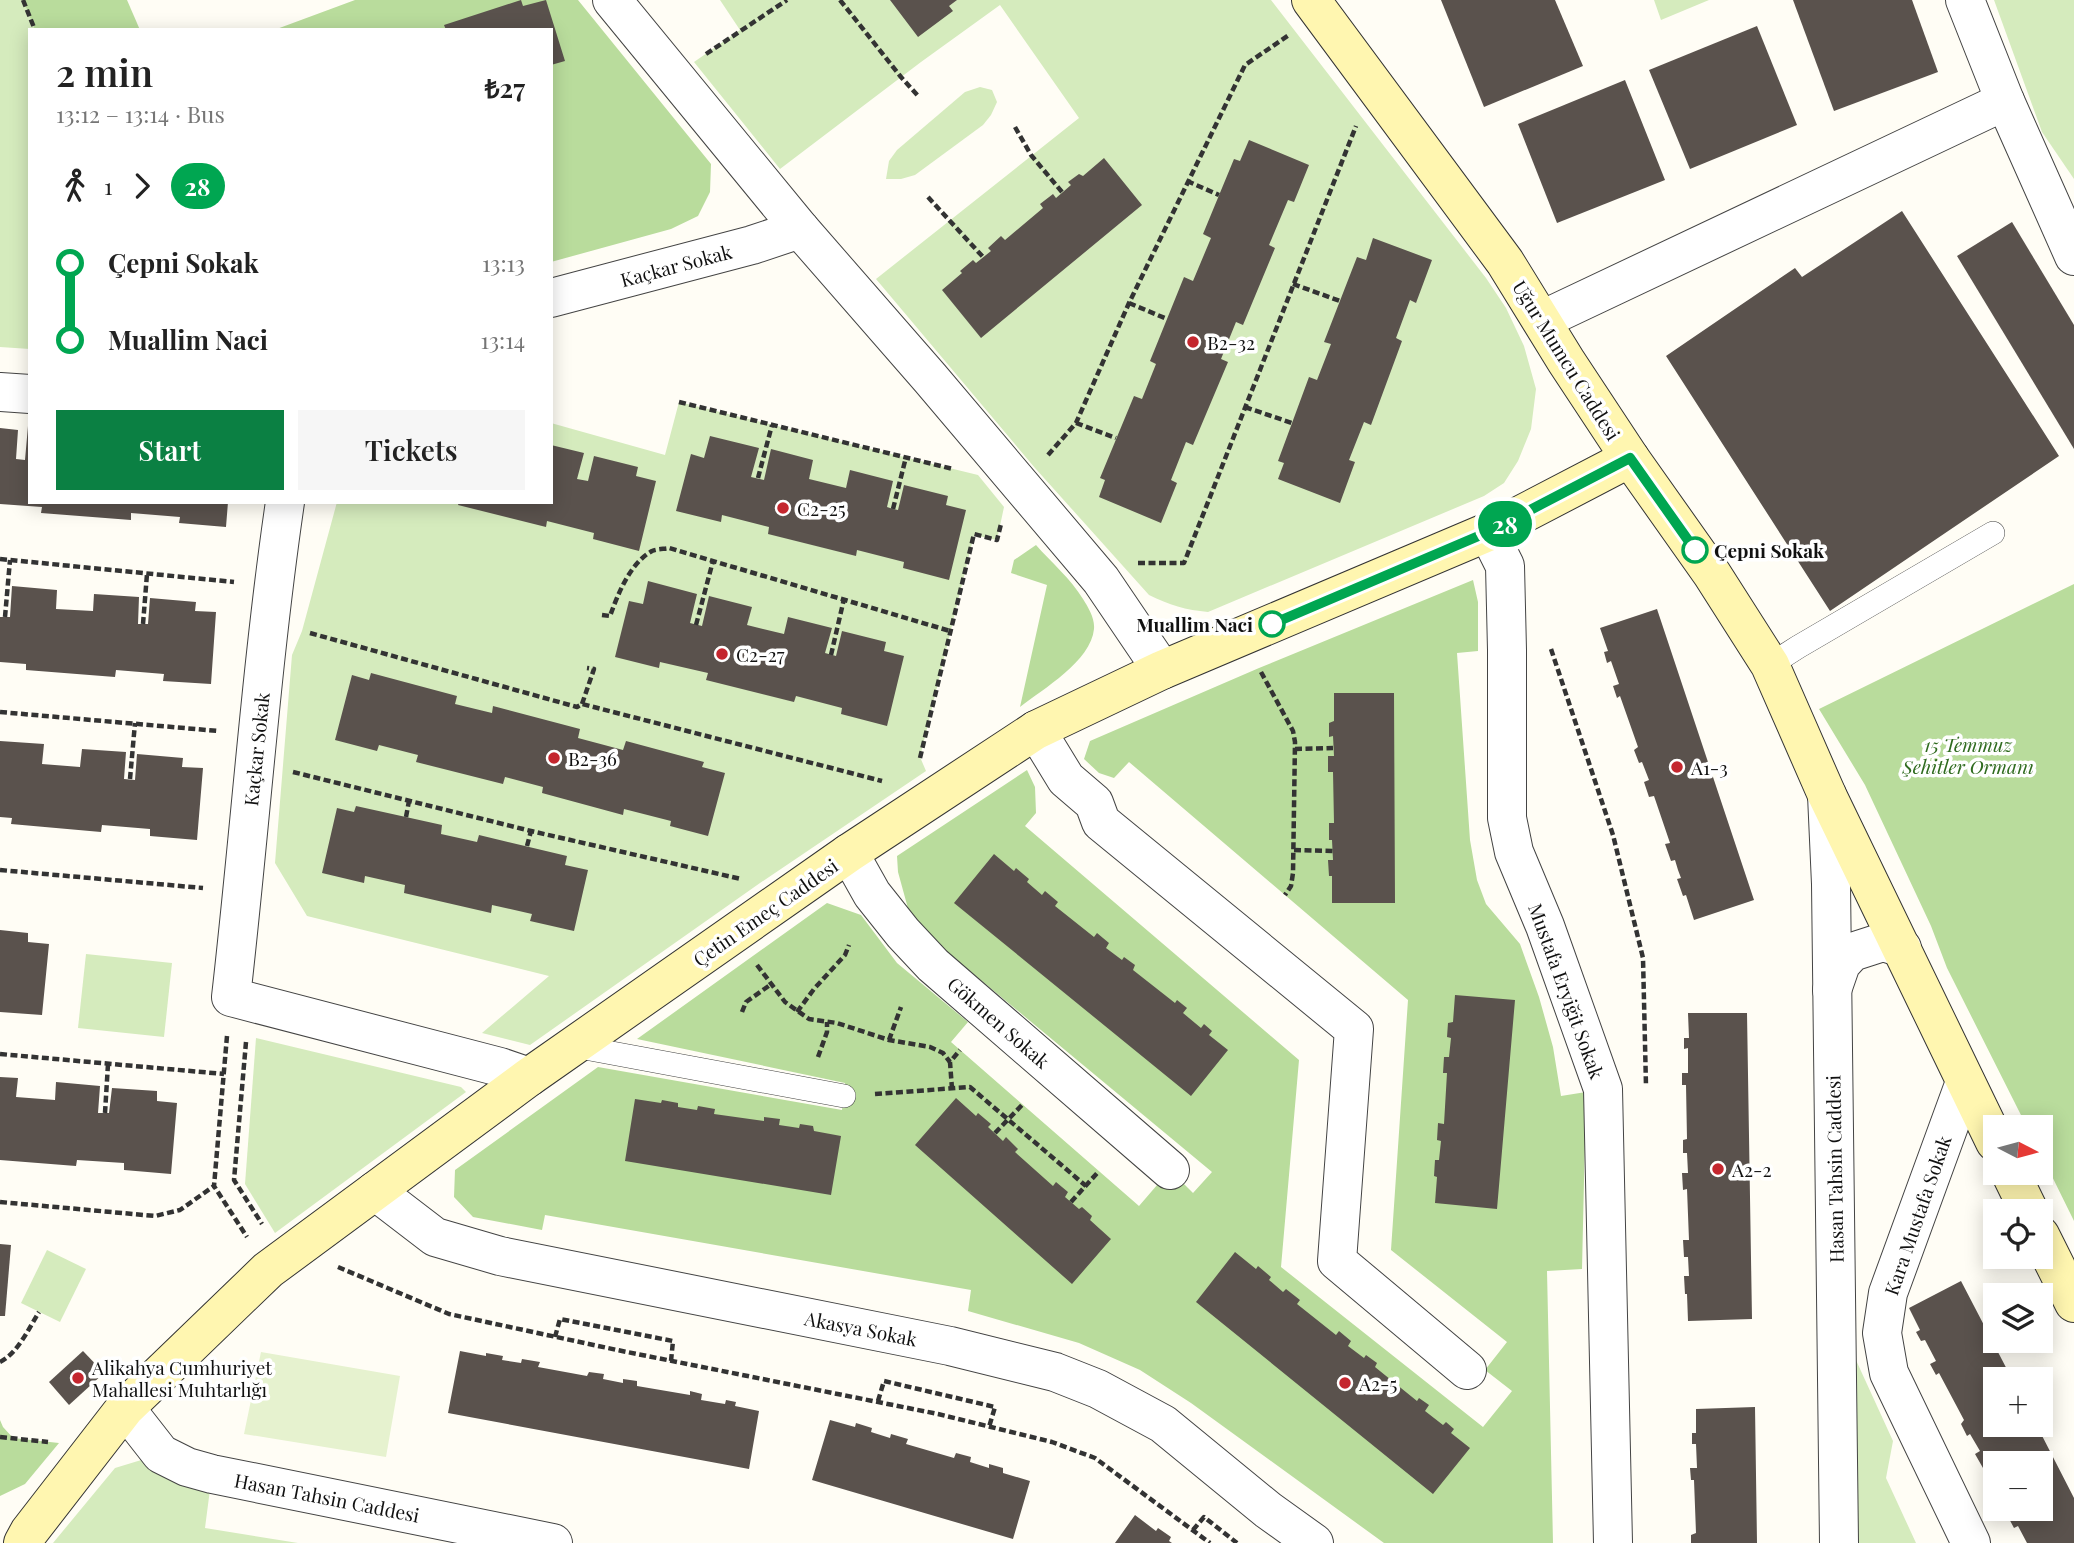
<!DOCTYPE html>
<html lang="en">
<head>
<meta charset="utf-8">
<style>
	:root { --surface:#fff; --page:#f6f6f6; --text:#222; --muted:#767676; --accent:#0b8043 }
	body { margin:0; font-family:"Playfair Display",serif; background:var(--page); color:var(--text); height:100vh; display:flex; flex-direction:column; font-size:26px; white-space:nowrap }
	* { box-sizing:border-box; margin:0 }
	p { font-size:23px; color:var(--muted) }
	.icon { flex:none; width:38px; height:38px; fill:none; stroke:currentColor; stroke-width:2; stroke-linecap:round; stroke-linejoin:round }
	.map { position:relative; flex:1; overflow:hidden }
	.sheet { position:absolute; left:28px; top:28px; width:525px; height:476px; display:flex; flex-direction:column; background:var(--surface); border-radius:0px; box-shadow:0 4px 18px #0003 }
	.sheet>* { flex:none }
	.badge { padding:0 14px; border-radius:23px; font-size:24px; line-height:46px }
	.needle { width:46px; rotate:96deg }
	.fabs { position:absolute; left:1983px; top:1115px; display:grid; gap:14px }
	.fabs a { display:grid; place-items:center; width:70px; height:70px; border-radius:0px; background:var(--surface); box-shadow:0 4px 18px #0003; font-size:35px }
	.map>.badge { position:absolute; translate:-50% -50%; box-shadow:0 0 0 4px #fff }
	.legs { display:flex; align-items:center; gap:10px; height:77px; padding:0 28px; font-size:23px }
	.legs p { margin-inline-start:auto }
	.headline { display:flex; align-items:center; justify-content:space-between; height:119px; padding:0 28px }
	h1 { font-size:38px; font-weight:600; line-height:52px }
	.primary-button { display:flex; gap:14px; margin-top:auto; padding:14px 28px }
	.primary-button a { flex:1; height:80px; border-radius:0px; background:var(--accent); color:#fff; font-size:28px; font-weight:600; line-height:80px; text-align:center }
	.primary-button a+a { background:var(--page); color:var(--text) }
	ul { padding:0 28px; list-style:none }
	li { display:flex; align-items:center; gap:24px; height:77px; font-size:26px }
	li i { display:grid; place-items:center; width:10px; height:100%; margin:0 9px; background:currentColor }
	li i::after { content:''; width:18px; height:18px; margin:-9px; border:5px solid; border-radius:50%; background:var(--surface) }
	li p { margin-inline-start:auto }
	li:first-child i { background:linear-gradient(#0000 50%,currentColor 0) }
	li:last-child i { background:linear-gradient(currentColor 50%,#0000 0) }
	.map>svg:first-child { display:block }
	.green { fill:#d5ebbd }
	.forest { fill:#b9dc9c }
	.pitch { fill:#e6f2cf }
	.building { fill:#5a524d }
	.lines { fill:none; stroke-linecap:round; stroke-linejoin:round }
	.lane-casing { stroke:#444; stroke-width:24 }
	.street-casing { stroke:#444; stroke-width:40 }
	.secondary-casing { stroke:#333; stroke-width:40 }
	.path { stroke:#333; stroke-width:4.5; stroke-dasharray:7 3.5; stroke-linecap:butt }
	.lane { stroke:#fff; stroke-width:23 }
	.street { stroke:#fff; stroke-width:38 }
	.secondary { stroke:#fff6b0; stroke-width:38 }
	.line-1-casing { stroke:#fff; stroke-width:16 }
	.line-1 { stroke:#00a651; stroke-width:10 }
	.poi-dot { fill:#c4262e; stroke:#fff; stroke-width:2.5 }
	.stop-1-dot { fill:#fff; stroke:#00a651; stroke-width:3.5 }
	.labels { text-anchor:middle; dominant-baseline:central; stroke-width:7; stroke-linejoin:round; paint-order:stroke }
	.street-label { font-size:19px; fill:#111; stroke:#fff }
	.poi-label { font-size:19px; fill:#111; stroke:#fff; text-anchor:start }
	.stop-label { font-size:19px; font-weight:bold; fill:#111; stroke:#fff; text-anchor:start }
	.park-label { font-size:19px; font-style:italic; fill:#2f6b1f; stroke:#fff }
</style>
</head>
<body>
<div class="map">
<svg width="2074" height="1543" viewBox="0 0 2074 1543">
	<rect width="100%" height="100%" fill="#fffdf5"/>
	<g class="green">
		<path d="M0 0H23L35 30H30V349L0 347Z"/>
		<path d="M720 0H1271L1486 278 1506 308 1524 346 1536 389 1531 429 1518 461 1504 483 1484 496 1208 612C1186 610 1169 605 1149 595L1035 468 876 279 1079 118 1000 5 921 62 780 169 694 62 740 30Z"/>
		<path d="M1654 0H1709L1661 20Z"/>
		<path d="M1994 0H2074V179L2042 132Z"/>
		<path d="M980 87 992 90 997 102 991 115 983 125 915 175 901 179H886L889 161 897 150 965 92Z"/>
		<path d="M679 402 978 475 1004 507 997 540 974 535 920 757 926 771 760 883 530 1045 482 1033 549 976 307 916 275 863 292 655 302 631 337 502H551V423L665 455Z"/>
		<path d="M86 954 172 963 164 1037 78 1028Z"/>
		<path d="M256 1038 461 1087 466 1092 275 1233 245 1184Z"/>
		<path d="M47 1250 86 1269 60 1322 21 1303Z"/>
		<path d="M1850 1347 1893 1441 1886 1478 1916 1543H1853Z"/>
		<path d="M161 1454 212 1474 205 1528 298 1543H53L115 1468Z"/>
	</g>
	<g class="forest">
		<path d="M23 0H127L140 30H35Z"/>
		<path d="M355 0H578L711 164 710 192 698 216 671 229 551 262V30H274Z"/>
		<path d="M1036 545C1051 562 1071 579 1083 599 1088 607 1095 618 1094 629 1091 661 1043 689 1020 707L1047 585 1011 573 1014 560Z"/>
		<path d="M1473 580 1478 602V651L1457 653 1470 840 1477 880 1486 904 1520 944 1539 997 1553 1047 1561 1096 1586 1092 1582 1269 1547 1271 1553 1543H1384L1191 1403 1140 1370 1079 1343 968 1311 971 1290 545 1215 542 1230 473 1217 454 1197 455 1170 598 1067 842 1110 845 1083 637 1039 827 903 861 915 897 963 968 1022 951 1042 1139 1206 1170 1170 1193 1193 1212 1172 912 923 898 872 897 856 1027 770 1035 787 1036 813 1025 826 1299 1060 1281 1267 1483 1427 1512 1391 1485 1370 1507 1342 1391 1250 1408 1000 1129 762 1114 778 1099 773 1084 759 1090 741 1259 668Z"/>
		<path d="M2074 584V1221L2041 1154 2040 1127H2027L1947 968 1931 926 1865 785 1819 709Z"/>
		<path d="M0 1420 3 1427 13 1438 59 1443 25 1484 0 1496Z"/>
	</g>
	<path class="pitch" d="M261 1352 400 1376 386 1457 244 1434Z"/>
	<g class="building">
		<path d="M521 0 523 6 546 0 565 61 551 65V30H446L444 25Z"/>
		<path d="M890 0H957L949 6 953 11 918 37Z"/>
		<path d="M1441 0H1555L1583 66 1484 107Z"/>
		<path d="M1793 0H1912L1938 72 1834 111Z"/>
		<path d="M1757 26 1797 125 1690 169 1649 70Z"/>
		<path d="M1625 80 1665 180 1557 223 1518 124Z"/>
		<path d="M1249 140 1309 165 1294 202 1288 200 1269 245 1275 248 1243 325 1236 322 1221 359 1228 362 1193 445 1186 442 1171 480 1177 483 1161 523 1099 497 1105 480 1100 478 1134 396 1142 399 1156 364 1150 361 1184 277 1193 281 1211 238 1203 234 1234 159 1240 161Z"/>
		<path d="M1104 158 1142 205 981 338 942 290 962 273 960 271 973 260 976 263 991 251 988 248 1001 236 1005 240 1043 208 1040 204 1053 194 1056 198 1071 185 1068 182 1079 174 1083 176Z"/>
		<path d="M1902 211 2059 456 1830 611 1666 356 1795 268 1802 277Z"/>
		<path d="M2012 222 2074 325V449L1957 256Z"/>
		<path d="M1373 238 1432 260 1416 303 1410 300 1396 338 1402 341 1371 425 1364 422 1349 460 1355 462 1340 503 1278 479 1284 463 1278 461 1309 377 1317 380 1331 344 1324 342 1357 257 1366 260Z"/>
		<path d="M28 426H30V502H228L226 527 179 523 180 517 131 513V520L41 513 42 507 0 504V428L18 430 16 459 25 460Z"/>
		<path d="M710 436 759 448 751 477 764 480 771 449 813 460 809 479 846 488 850 470 893 481 887 507 893 509 898 510 904 485 948 496 946 505 966 510 949 580 903 568 904 562 857 550 856 556 768 534 769 527 722 515 721 522 676 511 691 454 704 458Z"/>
		<path d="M551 445 584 453 577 479 588 481 594 456 638 467 636 476 656 481 639 551 593 539 594 533 547 521 546 527 458 505 459 502H551Z"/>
		<path d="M648 581 697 594 690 623 702 626 709 596 752 607 747 625 784 634 788 617 832 628 825 653 836 656 842 631 886 642 884 651 904 656 887 726 841 714 842 708 796 696 794 702 706 680 708 673 660 662 659 668 615 657 629 601 643 604Z"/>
		<path d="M12 586 57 590 56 609 93 611 94 594 139 597 138 624H148L150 598 196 602 195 611 216 612 211 684 163 681 164 674 116 670 115 677 26 670V664L0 662V617H10Z"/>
		<path d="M1657 609 1754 900 1694 920 1686 895 1683 896 1677 879 1681 878 1678 870 1675 860 1671 861 1665 844 1670 843 1654 796 1649 797 1644 782 1649 780 1642 762 1639 763 1634 750 1638 747 1620 696 1617 698 1613 686 1619 684 1611 661 1607 663 1604 652 1608 651 1600 628Z"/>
		<path d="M371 673 457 696 455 704 492 713 493 706 580 729 578 738 623 750 626 741 704 762 702 767 725 773 708 836 670 826 671 821 624 809 623 815 542 793 543 787 505 777 503 784 416 762 418 755 379 745 377 751 335 740 352 675 369 680Z"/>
		<path d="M1334 693H1394L1395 903H1332V876H1329L1328 860H1333L1332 840H1329V823H1334L1333 772H1328V756H1334L1333 736 1329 737V723L1334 721Z"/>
		<path d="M0 741 44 744 42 764 80 767 82 749 126 752 124 779 135 780 137 754 183 758 182 767 203 768 197 840 150 836V829L102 825 101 832 11 824 12 818 0 817Z"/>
		<path d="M356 806 442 825 441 834 477 842 479 835 567 856 565 865 588 870 574 931 530 921 532 914 492 905 491 913 404 893 405 885 365 876 364 883 322 873 337 808 354 812Z"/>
		<path d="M994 854 1014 871 1016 868 1029 879 1027 882 1042 895 1045 891 1058 902 1055 906 1094 937 1097 933 1109 943 1106 948 1122 960 1124 957 1135 965 1133 970 1175 1003 1177 1000 1187 1008 1183 1013 1201 1028 1204 1024 1212 1031 1209 1035 1228 1050 1191 1096 954 903Z"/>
		<path d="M0 930 28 933V942L49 944 42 1015 0 1012Z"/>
		<path d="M1455 995 1515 1000 1497 1209 1435 1203 1437 1177 1434 1176 1435 1160H1439L1441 1141 1437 1140 1438 1123 1444 1124 1447 1073H1443L1444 1057H1449L1451 1038 1447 1037 1448 1023 1453 1022Z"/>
		<path d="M1688 1013H1747L1752 1319 1688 1321 1687 1294H1685L1684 1276H1689L1688 1257H1684L1683 1240H1689L1687 1189 1683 1190 1682 1173H1688L1687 1153H1683V1140L1687 1139 1686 1085H1682V1073H1688V1048L1684 1049V1038H1689Z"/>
		<path d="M0 1077 18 1078 16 1097 55 1100 56 1082 100 1086 98 1113H109L112 1088 157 1091V1101L177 1103 171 1174 124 1170V1163L77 1160 76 1166 0 1160Z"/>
		<path d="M956 1098 976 1116 978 1113 991 1124 988 1127 1003 1141 1006 1137 1018 1149 1015 1152 1053 1186 1056 1182 1068 1192 1065 1197 1079 1209 1082 1207 1092 1216 1090 1220 1111 1239 1072 1284 915 1145Z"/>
		<path d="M635 1099 661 1103 662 1100 678 1103V1107L697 1110 698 1106 715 1109 714 1114 764 1121V1117L780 1119 779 1125 799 1128 800 1124 813 1126 814 1131 841 1136 831 1195 625 1161Z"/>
		<path d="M0 1244 11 1245 5 1316H0Z"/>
		<path d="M1235 1252 1256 1269 1258 1266 1271 1277 1269 1280 1283 1292 1286 1289 1300 1300 1297 1304 1336 1335 1339 1331 1351 1341 1348 1346 1364 1358 1366 1355 1377 1363 1375 1367 1417 1401 1419 1398 1429 1405 1425 1411 1443 1425 1446 1422 1454 1429 1451 1433 1470 1448 1433 1494 1196 1302Z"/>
		<path d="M1961 1281 2012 1379H1995V1424H2036L2074 1498V1543H2027L2018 1526 2014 1528 2006 1513 2010 1510V1508H2040V1463H1995V1482L1987 1466 1983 1468 1975 1454 1980 1451 1970 1434 1967 1436 1961 1424 1964 1420 1939 1373 1936 1375 1930 1364 1936 1361 1925 1340 1921 1341 1916 1332 1920 1330 1909 1308Z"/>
		<path d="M83 1351 104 1373 69 1405 49 1382Z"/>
		<path d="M460 1351 486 1356V1353L503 1356 502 1360 521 1363 522 1359 540 1362 538 1367 587 1376 589 1372 604 1374 603 1379 623 1383V1379L637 1381V1386L690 1395V1391L702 1394 701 1400 725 1404 726 1400 736 1402 735 1406 759 1411 749 1469 448 1413Z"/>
		<path d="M1755 1407 1757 1543H1691V1535L1696 1533 1694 1480H1691L1690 1468H1697L1696 1444H1692V1433H1696V1409Z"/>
		<path d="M830 1420 855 1427 856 1423 872 1428 871 1432 890 1438 891 1434 908 1439 906 1444 954 1458 956 1453 971 1457 970 1462 989 1468V1464L1003 1468V1473L1030 1481 1013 1539 812 1480Z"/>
		<path d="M1135 1515 1156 1531 1158 1528 1171 1537 1169 1541 1172 1543H1115Z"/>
	</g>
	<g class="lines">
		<g class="lane-casing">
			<g id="lane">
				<path d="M1770 665 1798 647 1993 533"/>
				<path d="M574 1046 844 1096"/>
			</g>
		</g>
		<g class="street-casing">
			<g id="street">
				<path d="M612 0 800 229 930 378 1101 580 1162 670"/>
				<path d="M1965 0 2005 101 2074 256"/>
				<path d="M551 298 752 245 800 229"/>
				<path d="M1542 320 2005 101"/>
				<path d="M0 392 30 394"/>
				<path d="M285 502C261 666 250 832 231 997L500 1067 529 1077"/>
				<path d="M1488 532 1505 566 1507 650V818L1514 852 1545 926 1603 1089 1613 1543"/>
				<path d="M1036 730 1066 779 1094 803 1101 822 1354 1029 1337 1261 1467 1370"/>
				<path d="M1827 795 1831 884 1839 1543"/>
				<path d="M849 853 872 894 903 933 933 965 1170 1170"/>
				<path d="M1832 990 1841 964 1852 952 1883 942 1902 948"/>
				<path d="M1965 1082 1888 1293 1882 1333 1889 1373 1971 1543"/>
				<path d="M375 1191 435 1237 500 1256 950 1346 1055 1372 1098 1389 1163 1424 1268 1510 1314 1543"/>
				<path d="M125 1408 161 1454 187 1467 212 1474 553 1543"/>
			</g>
		</g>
		<g class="secondary-casing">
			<g id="secondary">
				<path d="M1311 0 1505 262 1566 361 1630 458 1712 574 1770 665 1827 795 1995 1142"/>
				<path d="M2010 1172 2029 1211"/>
				<path d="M2040 1235 2074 1303"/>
				<path d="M23 1543 29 1532 125 1408 268 1270 529 1077 849 853 1036 730 1162 670 1488 532 1630 458"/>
			</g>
		</g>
		<g class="path">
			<path d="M23 0 35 30"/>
			<path d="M840 0 901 77 919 97"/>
			<path d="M706 54 787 0"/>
			<path d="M1015 127 1031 155 1062 192"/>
			<path d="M1187 181 1219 195"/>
			<path d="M928 197 983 257"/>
			<path d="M1293 284 1340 301"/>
			<path d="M1129 303 1167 319"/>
			<path d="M679 402 953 469"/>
			<path d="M1245 407 1292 423"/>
			<path d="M1076 423 1116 438"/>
			<path d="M1048 455 1076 423 1129 303 1245 65 1289 35"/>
			<path d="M758 478 772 425"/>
			<path d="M893 509 906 457"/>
			<path d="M0 559 234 582"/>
			<path d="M1138 563H1184L1356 126"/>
			<path d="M602 615 610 616C618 594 630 563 652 551 657 549 664 549 669 548L950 631"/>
			<path d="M5 617 10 560"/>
			<path d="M143 624 147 574"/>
			<path d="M696 625 713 561"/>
			<path d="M310 633 577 707 582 704 882 781"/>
			<path d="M1551 649 1613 835 1643 958 1646 1086"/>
			<path d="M831 655 844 599"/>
			<path d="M1261 672 1293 731 1295 742 1293 873 1291 886 1285 895"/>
			<path d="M582 704 594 669 587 668"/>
			<path d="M0 712 218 731"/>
			<path d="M1295 749 1333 748"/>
			<path d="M920 758 974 534 997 540 1001 524"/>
			<path d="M293 772 531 831 741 879"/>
			<path d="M130 779 135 723"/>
			<path d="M406 817 409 801"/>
			<path d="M527 846 531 831"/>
			<path d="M1294 850 1333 851"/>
			<path d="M0 870 203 888"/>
			<path d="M757 965 785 1002 809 1019 837 1023 889 1040 930 1047 943 1053 950 1062"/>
			<path d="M742 1012 746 1002 770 985"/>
			<path d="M797 1012 814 989 845 955 849 945"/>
			<path d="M227 1036 214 1186 247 1237"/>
			<path d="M889 1040 901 1007"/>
			<path d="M246 1042 234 1180 262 1224"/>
			<path d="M0 1054 224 1074"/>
			<path d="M818 1057 827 1032V1022"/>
			<path d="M952 1089 950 1062 960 1050"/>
			<path d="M875 1094 970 1087 1086 1186"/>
			<path d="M105 1113 108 1064"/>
			<path d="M995 1133 1022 1105"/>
			<path d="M0 1202 155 1216 180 1210 214 1186"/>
			<path d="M1071 1202 1099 1171"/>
			<path d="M338 1267 449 1314 617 1350 938 1414 1052 1442 1095 1458 1210 1543"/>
			<path d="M555 1337 560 1319 673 1341 671 1361"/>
			<path d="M0 1362C18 1353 29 1328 39 1312"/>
			<path d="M878 1401 884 1381 995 1407 989 1427"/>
			<path d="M0 1437 48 1442"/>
			<path d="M1193 1530 1204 1517 1237 1543"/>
		</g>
		<use href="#lane" class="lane"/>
		<use href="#street" class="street"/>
		<use href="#secondary" class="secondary"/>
	</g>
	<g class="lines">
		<g class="line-1-casing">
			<path id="line-1" d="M1272 624 1488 532 1630 458 1695 550"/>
		</g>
		<use href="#line-1" class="line-1"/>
	</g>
	<g class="poi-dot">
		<circle cx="1193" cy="342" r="7"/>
		<circle cx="783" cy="508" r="7"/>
		<circle cx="722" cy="654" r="7"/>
		<circle cx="554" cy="758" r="7"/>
		<circle cx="1677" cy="767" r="7"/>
		<circle cx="1718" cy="1169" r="7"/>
		<circle cx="78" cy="1378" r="7"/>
		<circle cx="1345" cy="1383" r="7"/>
	</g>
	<g class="stop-1-dot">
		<circle cx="1695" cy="550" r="12"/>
		<circle cx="1272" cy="624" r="12"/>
	</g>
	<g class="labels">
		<g class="street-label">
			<text transform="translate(676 265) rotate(-15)">Kaçkar Sokak</text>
			<text transform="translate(1567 360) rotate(58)">Uğur Mumcu Caddesi</text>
			<text transform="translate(256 749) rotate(-84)">Kaçkar Sokak</text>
			<text transform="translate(765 912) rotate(-35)">Çetin Emeç Caddesi</text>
			<text transform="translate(1567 991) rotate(70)">Mustafa Eryiğit Sokak</text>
			<text transform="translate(999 1022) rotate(41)">Gökmen Sokak</text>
			<text transform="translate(1834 1169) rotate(-91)">Hasan Tahsin Caddesi</text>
			<text transform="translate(1917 1215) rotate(-71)">Kara Mustafa Sokak</text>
			<text transform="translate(861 1328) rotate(11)">Akasya Sokak</text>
			<text transform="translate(327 1497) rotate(11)">Hasan Tahsin Caddesi</text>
		</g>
		<g class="poi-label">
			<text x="1207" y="342">B2-32</text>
			<text x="797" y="508">C2-25</text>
			<text x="736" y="654">C2-27</text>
			<text x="568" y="758">B2-36</text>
			<text x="1691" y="767">A1-3</text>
			<text x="1732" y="1169">A2-2</text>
			<text x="92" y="1367">Alikahya Cumhuriyet<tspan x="92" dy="22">Mahallesi Muhtarlığı</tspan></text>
			<text x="1359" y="1383">A2-5</text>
		</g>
		<g class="stop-label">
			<text x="1714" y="550">Çepni Sokak</text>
			<text x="1253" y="624" text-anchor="end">Muallim Naci</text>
		</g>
		<g class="park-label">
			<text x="1968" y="744">15 Temmuz<tspan x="1968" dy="22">Şehitler Ormanı</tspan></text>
		</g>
	</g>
</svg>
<div class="fabs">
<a><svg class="needle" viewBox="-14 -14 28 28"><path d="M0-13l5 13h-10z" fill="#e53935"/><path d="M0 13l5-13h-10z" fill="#767676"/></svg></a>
<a><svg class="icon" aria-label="locate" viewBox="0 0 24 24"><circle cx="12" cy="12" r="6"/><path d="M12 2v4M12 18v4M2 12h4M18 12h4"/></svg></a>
<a><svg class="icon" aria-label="layers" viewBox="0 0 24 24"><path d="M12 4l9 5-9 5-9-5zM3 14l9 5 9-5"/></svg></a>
<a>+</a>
<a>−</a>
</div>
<b class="badge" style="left:1505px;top:524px;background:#00a651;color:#fff">28</b>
<section class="sheet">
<div class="headline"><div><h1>2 min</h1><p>13:12 – 13:14 · Bus</p></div><b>₺27</b></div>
<div class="legs"><svg class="icon" aria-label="walk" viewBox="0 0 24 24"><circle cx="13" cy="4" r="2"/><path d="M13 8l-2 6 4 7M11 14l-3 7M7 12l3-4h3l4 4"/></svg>1<svg class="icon" aria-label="forward" viewBox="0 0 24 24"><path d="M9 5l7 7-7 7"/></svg><b class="badge" style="background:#00a651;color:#fff">28</b></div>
<ul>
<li><i style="color:#00a651"></i><b>Çepni Sokak</b><p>13:13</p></li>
<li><i style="color:#00a651"></i><b>Muallim Naci</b><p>13:14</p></li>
</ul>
<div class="primary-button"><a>Start</a><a>Tickets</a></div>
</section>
</div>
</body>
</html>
